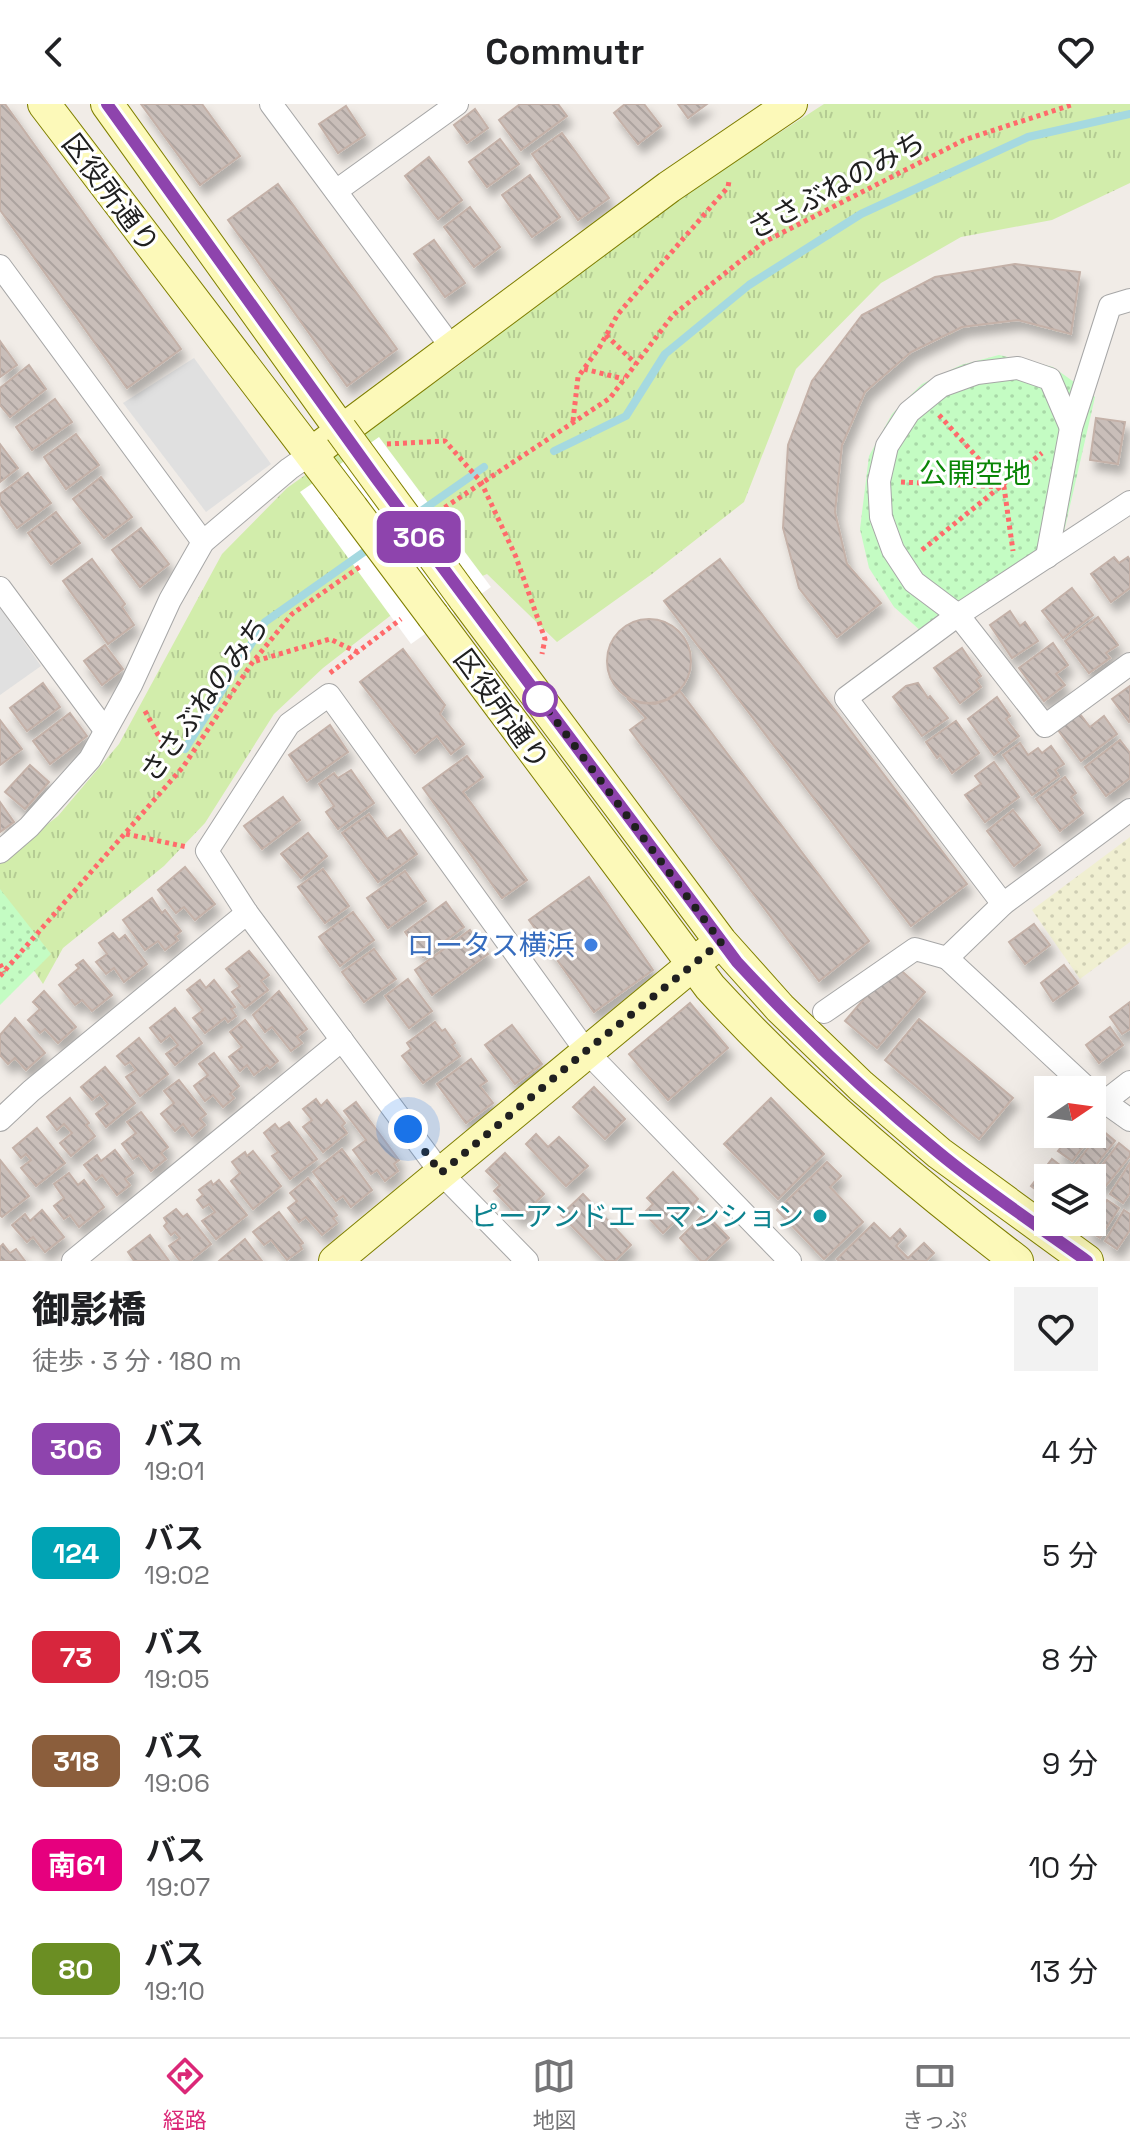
<!DOCTYPE html>
<html lang="ja">
<head>
<meta charset="utf-8">
<style>
	:root { --surface:#fff; --page:#f2f2f2; --text:#202124; --muted:#757577; --line:#e0e0e0; --accent:#db2777 }
	body { margin:0; font-family:"Space Grotesk","Noto Sans JP",sans-serif; background:var(--page); color:var(--text); height:100vh; display:flex; flex-direction:column; font-size:30px; white-space:nowrap }
	* { box-sizing:border-box; margin:0 }
	p { font-size:26px; color:var(--muted) }
	.icon { flex:none; width:44px; height:44px; fill:none; stroke:currentColor; stroke-width:2; stroke-linecap:round; stroke-linejoin:round }
	.map { position:relative; height:1157px; overflow:hidden }
	.details { display:flex; flex-direction:column; background:var(--surface); flex:1 }
	.details>* { flex:none }
	.badge { padding:0 16px; border-radius:12px; font-size:28px; line-height:52px }
	.needle { width:52px; rotate:77deg }
	.controls { position:absolute; left:1034px; top:972px; display:grid; gap:16px }
	.controls a { display:grid; place-items:center; width:72px; height:72px; border-radius:0px; background:var(--surface); box-shadow:0 8px 32px #0002; font-size:40px }
	.you { position:absolute; width:40px; height:40px; margin:-20px; border:6px solid #fff; border-radius:50%; background:#1a73e8; box-shadow:0 0 0 12px #1a73e833 }
	.map>.badge { position:absolute; translate:-50% -50%; box-shadow:0 0 0 4px #fff }
	.round { display:grid; place-items:center; flex:none; width:84px; height:84px; border-radius:0px; background:var(--page) }
	.headline { display:flex; align-items:center; justify-content:space-between; height:136px; padding:0 32px }
	h1 { font-size:38px; font-weight:800; line-height:60px }
	ul { padding:0; list-style:none }
	li { display:flex; align-items:center; gap:24px; height:104px; padding:0 32px }
	li div { flex:1 }
	li b { display:block; font-size:30px }
	li em { font-style:normal }
	li .badge { min-width:88px; font-weight:700; text-align:center }
	header { display:flex; justify-content:space-between; align-items:center; height:104px; padding:0 32px; background:var(--surface); font-size:36px; font-weight:800 }
	.menu { display:flex; justify-content:space-around; align-items:center; height:112px; border-top:2px solid var(--line); background:var(--surface); font-size:22px; color:var(--muted) }
	.menu a { display:grid; justify-items:center; gap:4px }
	.menu .current { color:var(--accent) }
	.map>svg:first-child { display:block }
	.farmland { fill:url(#farmland-dots) }
	.grass { fill:url(#grass-tufts) }
	.park { fill:url(#park-dots) }
	.parking { fill:#e0e0e0 }
	.pier { fill:#fff }
	.lines { fill:none; stroke-linecap:round; stroke-linejoin:round }
	.stream { stroke:#a5d9e0; stroke-width:8 }
	.building { fill:url(#building-back-hatch); stroke:#c4b1a8; stroke-width:2; filter:url(#shadow) }
	.street-casing { stroke:#a7a7a7; stroke-width:24 }
	.secondary-casing { stroke:#7f7f00; stroke-width:34 }
	.path { stroke:#ff6a6b; stroke-width:5; stroke-dasharray:4 4; stroke-linecap:butt }
	.street { stroke:#fff; stroke-width:22 }
	.secondary { stroke:#fcf9b9; stroke-width:32 }
	.secondary-bridge-casing { stroke:#7f7f00; stroke-width:34; stroke-linecap:butt }
	.secondary-bridge { stroke:#fcf9b9; stroke-width:32 }
	.line-casing { stroke:#fff; stroke-width:18 }
	.line { stroke:#8e44ad; stroke-width:12 }
	.walk { stroke:#202020; stroke-width:8; stroke-dasharray:0 14.4 }
	.stop-dot { fill:#fff; stroke:#8e44ad; stroke-width:4 }
	.shop-dot { fill:#3f7fe0; stroke:#fff; stroke-width:3 }
	.culture-dot { fill:#0f9aa8; stroke:#fff; stroke-width:3 }
	.labels { text-anchor:middle; dominant-baseline:central; stroke-width:6; stroke-linejoin:round; paint-order:stroke }
	.street-label { font-size:28px; fill:#202020; stroke:#fff }
	.park-label { font-size:28px; fill:#0a8607; stroke:#fff }
	.shop-label { font-size:28px; fill:#366cbe; stroke:#fff; text-anchor:end }
	.culture-label { font-size:28px; fill:#0d838f; stroke:#fff; text-anchor:end }
</style>
</head>
<body>
<header><svg class="icon" aria-label="back" viewBox="0 0 24 24"><path d="M15 5l-7 7 7 7"/></svg>Commutr<svg class="icon" aria-label="heart" viewBox="0 0 24 24"><path d="M12 20l-8-8c-3-5 5-10 8-4 3-6 11-1 8 4z"/></svg></header>
<div class="map">
<svg width="1130" height="1157" viewBox="0 0 1130 1157">
	<defs>
		<pattern id="farmland-dots" width="8" height="8" patternUnits="userSpaceOnUse" patternTransform="scale(2)"><rect width="8" height="8" fill="#f0efd1"/><path d="M2 2h.1M6 6h.1" fill="none" stroke="#cecdb3" stroke-width="1.8" stroke-linecap="round"/></pattern>
		<pattern id="grass-tufts" width="24" height="20" patternUnits="userSpaceOnUse" patternTransform="scale(2)"><rect width="24" height="20" fill="#d2edab"/><path d="M3 7l-1-3M5 7V3M7 7l1-3M15 17l-1-3M17 17v-4M19 17l1-3" fill="none" stroke="#b4cb93"/></pattern>
		<pattern id="park-dots" width="8" height="8" patternUnits="userSpaceOnUse" patternTransform="scale(2)"><rect width="8" height="8" fill="#c4fcc3"/><path d="M2 2h.1M6 6h.1" fill="none" stroke="#a8d8a7" stroke-width="1.8" stroke-linecap="round"/></pattern>
		<pattern id="building-back-hatch" width="6" height="6" patternUnits="userSpaceOnUse" patternTransform="scale(2)"><rect width="6" height="6" fill="#c9beb9"/><path d="M-1 5l2 2M0 0l6 6M5-1l2 2" fill="none" stroke="#aca39f"/></pattern>
		<filter id="shadow"><feDropShadow dx="5" dy="9" stdDeviation="4" flood-color="#0004"/></filter>
	</defs>
	<rect width="100%" height="100%" fill="#f1ece7"/>
	<path class="farmland" d="M1130 733V838L1080 875 1032 806Z"/>
	<path class="grass" d="M824 0H1130V79L1052 116 961 133 881 179 796 265 744 398 652 470 557 538 487 470 390 512 323 564 274 610 205 719 164 762 63 844 43 880 0 815V757L58 712 119 640 222 450 287 384 458 262 602 151 717 69Z"/>
	<g class="park">
		<path d="M999 251 1053 263 1095 293 1064 428 922 528 894 503 869 464 860 425 869 352 892 310 922 280 961 261Z"/>
		<path d="M0 785 51 850 0 901Z"/>
	</g>
	<g class="parking">
		<path d="M194 254 271 360 206 408 123 299Z"/>
		<path d="M0 504 41 562 0 591Z"/>
	</g>
	<path class="pier" d="M379 333 491 483 411 540 300 388Z"/>
	<g class="lines">
		<g class="stream">
			<path d="M554 347 626 312 665 250 749 181 861 110 1028 33 1130 10"/>
			<path d="M414 412 484 363"/>
			<path d="M185 645 265 518 371 443"/>
		</g>
	</g>
	<g class="building">
		<path d="M0 0H5L181 245 127 284 0 106Z"/>
		<path d="M141 0H202L240 52 200 81Z"/>
		<path d="M520 0H558L567 12 521 46 499 16Z"/>
		<path d="M625 0H644L661 22 638 40 614 9Z"/>
		<path d="M678 0H707L688 14Z"/>
		<path d="M346 2 365 31 338 49 319 20Z"/>
		<path d="M475 5 488 24 467 39 454 21Z"/>
		<path d="M562 29 609 94 578 116 532 50Z"/>
		<path d="M500 35 519 60 487 83 469 58Z"/>
		<path d="M429 53 462 96 438 115 405 72Z"/>
		<path d="M530 71 560 113 532 133 502 91Z"/>
		<path d="M278 80 397 245 347 282 228 116Z"/>
		<path d="M470 103 500 143 474 163 444 123Z"/>
		<path d="M434 136 465 179 445 193 414 150Z"/>
		<path d="M1015 160 1080 168 1071 230 1018 216 962 223 911 248 865 288 842 341 835 408 847 460 881 499 837 533 799 484 783 424 788 341 812 277 862 211 935 173Z"/>
		<path d="M0 237 17 261 0 273Z"/>
		<path d="M29 261 46 285 10 313 0 301V284Z"/>
		<path d="M55 295 72 318 32 346 16 323Z"/>
		<path d="M1096 314 1125 318 1118 360 1090 356Z"/>
		<path d="M76 330 99 361 66 385 44 353Z"/>
		<path d="M0 340 18 364 0 378Z"/>
		<path d="M28 369 51 399 17 424 0 400V390Z"/>
		<path d="M101 373 132 413 104 434 73 395Z"/>
		<path d="M56 408 80 439 51 460 28 429Z"/>
		<path d="M141 424 169 460 140 483 112 446Z"/>
		<path d="M1114 453 1119 459 1128 453 1130 456V484L1111 498 1091 470Z"/>
		<path d="M92 455 125 500 122 503 134 521 108 540 63 477Z"/>
		<path d="M720 455 967 780 911 822 664 497Z"/>
		<path d="M1072 484 1093 511 1063 534 1042 507Z"/>
		<path d="M1010 507 1020 522 1025 518 1038 537 1012 554 990 521Z"/>
		<path d="M1098 513 1118 541 1106 549 1110 554 1089 569 1065 537Z"/>
		<circle cx="649" cy="557" r="42"/>
		<path d="M1053 539 1068 561 1056 570 1065 581 1044 597 1019 564Z"/>
		<path d="M105 541 123 565 102 581 84 557Z"/>
		<path d="M962 544 981 572 976 576 981 583 960 599 934 564Z"/>
		<path d="M403 545 445 601 440 610 464 640 451 650 437 632 415 649 360 578Z"/>
		<path d="M43 579 60 603 27 627 10 604Z"/>
		<path d="M918 579 928 594 930 592 948 614 922 632 893 593 906 582Z"/>
		<path d="M1130 582V617L1129 618 1112 595Z"/>
		<path d="M680 587 869 837 819 877 630 626 646 614 627 594 641 599 655 600 669 595Z"/>
		<path d="M997 593 1010 612 1006 615 1019 632 994 651 968 615Z"/>
		<path d="M70 609 87 632 50 660 33 637Z"/>
		<path d="M1080 610 1090 623 1104 612 1117 630 1081 657 1058 626Z"/>
		<path d="M0 616 22 645 0 661Z"/>
		<path d="M956 617 979 649 952 669 940 651 937 654 926 638Z"/>
		<path d="M330 621 348 648 307 677 289 651Z"/>
		<path d="M1120 636 1130 649V674L1106 692 1085 663Z"/>
		<path d="M1020 639 1028 651 1038 644 1042 649 1051 642 1064 660 1055 666 1059 672 1032 691 1003 651Z"/>
		<path d="M467 652 483 673 463 688 527 776 502 794 423 684Z"/>
		<path d="M994 658 1019 693 985 718 965 691 981 680 975 672Z"/>
		<path d="M30 661 49 678 25 705 5 688Z"/>
		<path d="M351 666 374 699 338 725 326 708 334 702 319 680 334 669 338 674Z"/>
		<path d="M1065 673 1076 689 1071 693 1083 709 1060 727 1036 695Z"/>
		<path d="M283 693 300 716 262 745 244 722Z"/>
		<path d="M0 698 14 718 0 728Z"/>
		<path d="M1013 706 1040 741 1014 762 987 727Z"/>
		<path d="M369 710 387 735 400 726 417 750 378 778 342 729Z"/>
		<path d="M308 729 327 752 301 774 281 750Z"/>
		<path d="M185 763 215 800 195 816 184 803 176 809 158 786Z"/>
		<path d="M323 765 349 802 325 819 298 783Z"/>
		<path d="M405 767 426 797 388 824 367 794Z"/>
		<path d="M589 773 653 866 594 908 529 816Z"/>
		<path d="M152 794 162 809 165 806 181 827 175 832 178 836 165 846 158 837 145 846 123 816Z"/>
		<path d="M446 798 464 823 423 853 405 828Z"/>
		<path d="M353 808 374 836 340 862 319 833Z"/>
		<path d="M1034 820 1050 841 1025 860 1009 838Z"/>
		<path d="M470 826 488 850 432 891 415 866Z"/>
		<path d="M113 829 119 836 125 831 147 860 124 878 114 864 106 870 96 858 107 850 99 839Z"/>
		<path d="M374 845 396 875 364 898 342 868Z"/>
		<path d="M249 847 269 871 261 877 268 886 245 904 232 888 240 882 226 865Z"/>
		<path d="M83 856 112 891 92 907 82 896 75 901 59 881 79 864 76 861Z"/>
		<path d="M894 860 925 888 877 944 845 917Z"/>
		<path d="M1064 861 1078 879 1053 897 1041 879Z"/>
		<path d="M408 875 432 907 409 924 385 892Z"/>
		<path d="M200 876 206 884 214 876 235 903 231 905 236 912 228 918 225 914 205 929 193 914 203 906 187 886Z"/>
		<path d="M44 887 76 923 58 939 45 925 40 929 28 916 40 905 33 898Z"/>
		<path d="M279 887 307 925 297 933 302 939 291 947 272 923 265 928 253 911Z"/>
		<path d="M1130 898V925L1122 930 1110 913Z"/>
		<path d="M690 899 728 944 668 996 629 950Z"/>
		<path d="M175 904 202 939 175 961 166 950 178 941 170 931 161 938 150 924Z"/>
		<path d="M15 914 45 949 26 966 15 954 8 960 0 951V931Z"/>
		<path d="M919 915 1013 994 979 1035 885 956Z"/>
		<path d="M245 916 278 957 270 964 267 961 254 971 247 961 240 967 229 953 242 943 230 928Z"/>
		<path d="M435 918 442 927 445 925 455 939 452 941 460 952 423 979 402 952 411 945 407 939Z"/>
		<path d="M512 921 542 960 515 980 485 941Z"/>
		<path d="M1110 923 1123 941 1099 959 1086 941Z"/>
		<path d="M139 934 168 970 140 992 126 973 136 966 130 958 125 961 117 952Z"/>
		<path d="M214 949 239 982 230 990 234 994 223 1003 213 991 205 997 194 982 208 971 199 960Z"/>
		<path d="M471 955 487 977 480 982 493 999 466 1019 437 980Z"/>
		<path d="M105 963 135 999 106 1023 96 1010 108 1000 100 990 92 996 81 983Z"/>
		<path d="M179 976 206 1010 200 1015 205 1021 192 1032 183 1020 175 1027 161 1010 174 999 164 987Z"/>
		<path d="M594 983 625 1015 605 1035 573 1003Z"/>
		<path d="M70 994 89 1019 86 1021 95 1032 71 1052 60 1039 72 1029 64 1020 57 1026 47 1013Z"/>
		<path d="M771 994 824 1050 778 1095 724 1040Z"/>
		<path d="M316 995 321 1002 327 996 345 1019 342 1022 347 1029 323 1048 303 1023 312 1016 303 1005Z"/>
		<path d="M356 998 399 1056 394 1060 398 1067 385 1077 377 1066 371 1070 353 1046 366 1036 344 1007Z"/>
		<path d="M141 1008 168 1043 161 1049 166 1055 151 1067 139 1051 133 1055 122 1040 136 1029 127 1018Z"/>
		<path d="M289 1018 317 1055 290 1075 272 1052 278 1048 264 1029 275 1020 279 1025Z"/>
		<path d="M1092 1018 1098 1023 1072 1057 1058 1047 1071 1030H1092Z"/>
		<path d="M37 1024 65 1059 36 1082 21 1064 31 1056 26 1050 21 1054 13 1044Z"/>
		<path d="M1102 1026 1115 1037 1088 1071 1075 1061Z"/>
		<path d="M536 1030 548 1043 559 1033 588 1062 566 1082 526 1040Z"/>
		<path d="M1119 1039 1130 1048V1052L1105 1083 1093 1073Z"/>
		<path d="M342 1045 372 1086 351 1103 343 1092 336 1097 313 1068Z"/>
		<path d="M115 1046 133 1069 125 1075 130 1081 117 1091 102 1071 96 1076 84 1061 97 1051 101 1057Z"/>
		<path d="M253 1047 281 1082 253 1105 231 1077 240 1069 232 1058 245 1048 247 1052Z"/>
		<path d="M505 1049 544 1090 520 1114 494 1087 500 1081 486 1067Z"/>
		<path d="M1052 1055 1073 1071 1071 1074H1048V1095L1031 1082Z"/>
		<path d="M0 1056 29 1092 2 1113 0 1111Z"/>
		<path d="M827 1058 841 1072 830 1083 863 1118 824 1155 777 1106Z"/>
		<path d="M1130 1059V1089L1123 1099 1110 1090Z"/>
		<path d="M673 1068 698 1095 663 1129 644 1109 653 1100 647 1094Z"/>
		<path d="M69 1069 78 1081 84 1076 104 1103 79 1123 70 1111 64 1115 54 1102 64 1094 54 1080Z"/>
		<path d="M308 1074 337 1111 333 1114 337 1119 322 1131 306 1113 299 1118 288 1104 297 1097 290 1089Z"/>
		<path d="M219 1076 247 1111 216 1135 202 1117 215 1108 209 1100 203 1104 197 1096 203 1091 199 1086 211 1077 213 1081Z"/>
		<path d="M583 1090 631 1141 615 1157H606L561 1111Z"/>
		<path d="M1107 1096 1119 1104 1100 1134 1087 1126Z"/>
		<path d="M176 1105 183 1113 187 1110 211 1140 190 1157H180L169 1142 180 1134 175 1128 171 1131 164 1122 167 1119 164 1114Z"/>
		<path d="M42 1106 64 1133 45 1148 33 1133 27 1138 12 1121 25 1110 30 1117Z"/>
		<path d="M1124 1106 1130 1110V1126L1117 1145 1105 1137Z"/>
		<path d="M279 1108 303 1139 300 1141 302 1145 287 1156 271 1136 264 1141 253 1128Z"/>
		<path d="M705 1109 729 1134 705 1157H701L680 1134Z"/>
		<path d="M874 1119 890 1135 900 1125 906 1132 896 1142 908 1154 924 1139 934 1149 926 1157H839L837 1155Z"/>
		<path d="M150 1131 169 1157H134L128 1148Z"/>
		<path d="M245 1135 262 1157H219Z"/>
		<path d="M3 1140 10 1149 16 1145 25 1157H0V1143Z"/>
	</g>
	<g class="lines">
		<g class="street-casing">
			<g id="street">
				<path d="M271 0 452 244"/>
				<path d="M336 87 457 0"/>
				<path d="M0 162 203 438"/>
				<path d="M1071 324 1050 275 1018 264 977 269 941 282 909 308 887 342 879 377 881 413 893 446 914 478 958 511 1045 622 1130 560"/>
				<path d="M1047 453 1071 324 1110 202 1130 196"/>
				<path d="M0 484 105 626"/>
				<path d="M0 748 29 723 90 655 131 581 170 496 203 438 289 365 312 349"/>
				<path d="M1003 800 846 594 958 511 1130 398"/>
				<path d="M824 908 915 845 947 854"/>
				<path d="M1089 986 947 854 1003 800 1130 706"/>
				<path d="M1092 989 1130 1016"/>
				<path d="M1103 999 1130 978"/>
				<path d="M0 1016 31 987 247 809"/>
				<path d="M73 1157 342 936"/>
				<path d="M527 1157 441 1069 247 809 207 747 289 620 329 591 586 947 790 1157"/>
			</g>
		</g>
		<g class="secondary-casing">
			<g id="secondary">
				<path d="M44 0 352 404"/>
				<path d="M107 0 341 326"/>
				<path d="M312 349 669 83 791 0"/>
				<path d="M464 494 721 838 780 904 861 982 939 1049 1087 1157"/>
				<path d="M433 512 710 883C803 984 908 1074 1017 1157"/>
				<path d="M335 1157 708 848"/>
			</g>
		</g>
		<g class="path">
			<path d="M606 231 636 260"/>
			<path d="M584 265 624 275"/>
			<path d="M939 311 1004 383 1013 447"/>
			<path d="M573 317 578 273 599 244 618 210 728 83 729 77"/>
			<path d="M387 340 445 337 481 378 516 453 545 535 542 550"/>
			<path d="M901 378 1003 383"/>
			<path d="M438 408 610 294 673 211 764 138 964 36 1074 0"/>
			<path d="M922 446 1042 349"/>
			<path d="M256 557 330 535 357 548"/>
			<path d="M330 569 401 515"/>
			<path d="M145 607 163 640"/>
			<path d="M126 730 187 743"/>
			<path d="M0 860 4 868"/>
			<path d="M0 872 183 663 252 559 292 510 361 462"/>
		</g>
		<use href="#street" class="street"/>
		<use href="#secondary" class="secondary"/>
		<g class="secondary-bridge-casing">
			<g id="secondary-bridge">
				<path d="M341 326 464 494"/>
				<path d="M352 404 433 512"/>
			</g>
		</g>
		<use href="#secondary-bridge" class="secondary-bridge"/>
	</g>
	<g class="lines">
		<g class="line-casing">
			<path id="line" d="M107 0 376 374 737 858C800 926 867 990 938 1048 985 1087 1037 1121 1087 1157"/>
		</g>
		<use href="#line" class="line"/>
		<path class="walk" d="M408 1025 441 1069 586 947 721 838 533 586 540 595"/>
	</g>
	<circle class="stop-dot" cx="540" cy="595" r="16"/>
	<circle class="shop-dot" cx="591" cy="841" r="8"/>
	<circle class="culture-dot" cx="820" cy="1112" r="8"/>
	<g class="labels">
		<g class="street-label">
			<text transform="translate(836 81) rotate(-28)">ささぶねのみち</text>
			<text transform="translate(111 89) rotate(53)">区役所通り</text>
			<text transform="translate(204 595) rotate(-54)">ささぶねのみち</text>
			<text transform="translate(502 605) rotate(54)">区役所通り</text>
		</g>
		<g class="park-label">
			<text x="975" y="369">公開空地</text>
		</g>
		<g class="shop-label">
			<text x="575" y="841">ロータス横浜</text>
		</g>
		<g class="culture-label">
			<text x="804" y="1112">ピーアンドエーマンション</text>
		</g>
	</g>
</svg>
<div class="controls">
<a><svg class="needle" viewBox="-14 -14 28 28"><path d="M0-13l5 13h-10z" fill="#e53935"/><path d="M0 13l5-13h-10z" fill="#757577"/></svg></a>
<a><svg class="icon" aria-label="layers" viewBox="0 0 24 24"><path d="M12 4l9 5-9 5-9-5zM3 14l9 5 9-5"/></svg></a>
</div>
<div class="you" style="left:408px;top:1025px"></div>
<b class="badge" style="left:419px;top:433px;background:#8e44ad;color:#fff">306</b>
</div>
<section class="details">
<div class="headline"><div><h1>御影橋</h1><p>徒歩 · 3 分 · 180 m</p></div><a class="round"><svg class="icon" aria-label="heart" viewBox="0 0 24 24"><path d="M12 20l-8-8c-3-5 5-10 8-4 3-6 11-1 8 4z"/></svg></a></div>
<ul>
<li><span class="badge" style="background:#8e44ad;color:#fff">306</span><div><b>バス</b><p>19:01</p></div><em>4 分</em></li>
<li><span class="badge" style="background:#00a3b4;color:#fff">124</span><div><b>バス</b><p>19:02</p></div><em>5 分</em></li>
<li><span class="badge" style="background:#d7263d;color:#fff">73</span><div><b>バス</b><p>19:05</p></div><em>8 分</em></li>
<li><span class="badge" style="background:#8b5e3c;color:#fff">318</span><div><b>バス</b><p>19:06</p></div><em>9 分</em></li>
<li><span class="badge" style="background:#e6007e;color:#fff">南61</span><div><b>バス</b><p>19:07</p></div><em>10 分</em></li>
<li><span class="badge" style="background:#6b8e23;color:#fff">80</span><div><b>バス</b><p>19:10</p></div><em>13 分</em></li>
</ul>
</section>
<nav class="menu">
<a class="current"><svg class="icon" aria-label="directions" viewBox="0 0 24 24"><path d="M12 3l9 9-9 9-9-9zM9 14v-3h6M13 9l2 2-2 2"/></svg>経路</a>
<a><svg class="icon" aria-label="map" viewBox="0 0 24 24"><path d="M3 6l6-2 6 2 6-2v14l-6 2-6-2-6 2zM9 4v14M15 6v14"/></svg>地図</a>
<a><svg class="icon" aria-label="tickets" viewBox="0 0 24 24"><path d="M3 7h18v10H3zM15 7v10"/></svg>きっぷ</a>
</nav>
</body>
</html>
